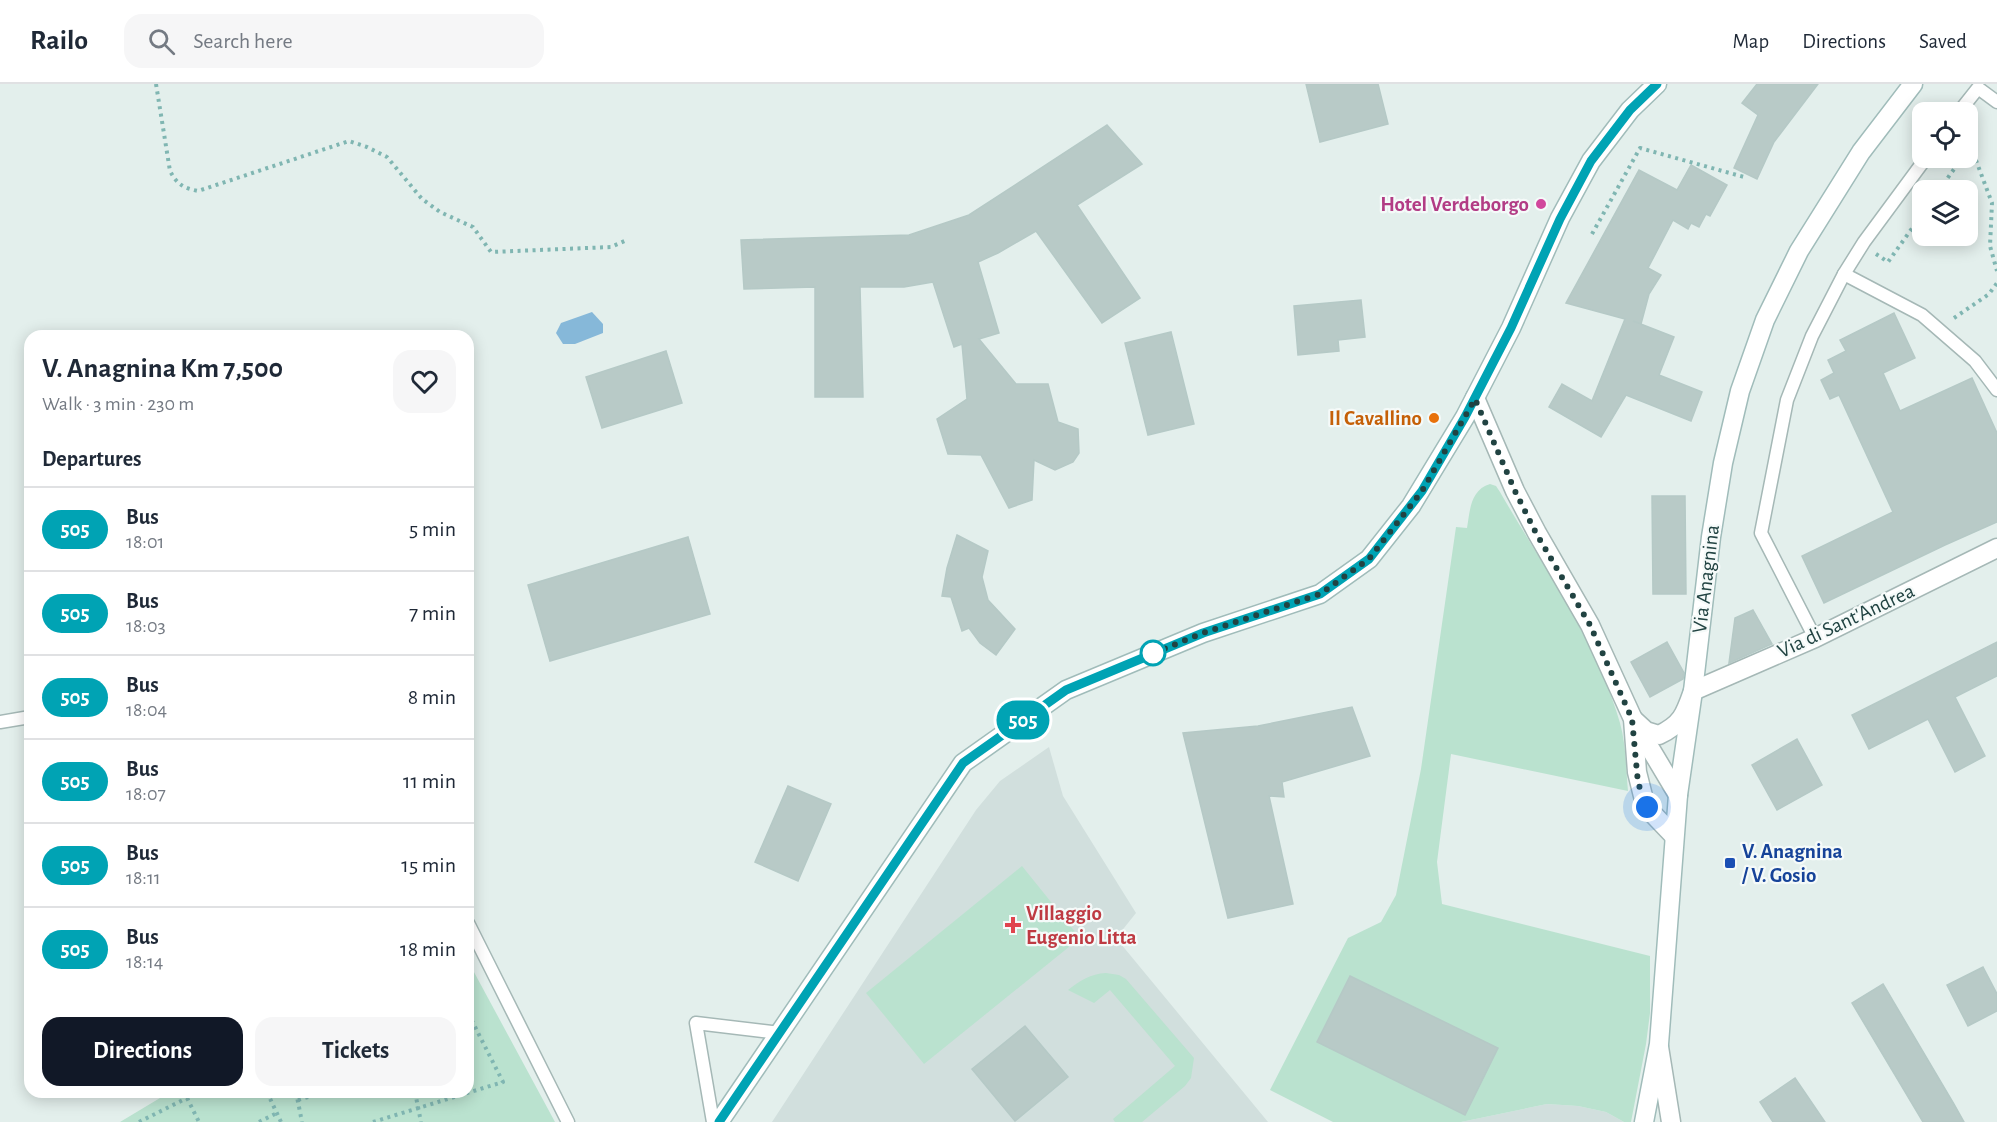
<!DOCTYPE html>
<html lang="en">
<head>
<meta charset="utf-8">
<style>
	:root { --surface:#fff; --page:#f6f6f7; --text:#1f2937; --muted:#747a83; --line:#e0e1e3; --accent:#111827 }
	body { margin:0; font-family:"Alegreya Sans",sans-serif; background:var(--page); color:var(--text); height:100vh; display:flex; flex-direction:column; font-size:22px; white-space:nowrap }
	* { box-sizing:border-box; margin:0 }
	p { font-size:20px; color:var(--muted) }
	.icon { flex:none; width:33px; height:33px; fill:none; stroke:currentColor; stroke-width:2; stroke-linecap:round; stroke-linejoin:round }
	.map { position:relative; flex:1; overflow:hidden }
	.side { position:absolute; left:24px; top:246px; width:450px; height:768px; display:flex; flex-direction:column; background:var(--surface); border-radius:18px; box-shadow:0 3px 15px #0003 }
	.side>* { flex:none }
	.badge { padding:0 12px; border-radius:20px; font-size:21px; line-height:39px }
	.controls { position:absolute; left:1912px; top:18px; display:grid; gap:12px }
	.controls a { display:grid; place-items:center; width:66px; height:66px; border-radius:12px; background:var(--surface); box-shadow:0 3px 15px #0003; font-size:30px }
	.you { position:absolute; width:30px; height:30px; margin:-15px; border:4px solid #fff; border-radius:50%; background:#1a73e8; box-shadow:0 0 0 9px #1a73e833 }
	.map>.badge { position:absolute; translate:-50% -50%; box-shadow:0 0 0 3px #fff }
	h2 { padding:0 18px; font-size:22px; line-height:54px }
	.round { display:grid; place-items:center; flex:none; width:63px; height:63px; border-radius:18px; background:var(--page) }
	.headline { display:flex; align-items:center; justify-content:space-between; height:102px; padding:0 18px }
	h1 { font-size:28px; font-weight:700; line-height:45px }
	.action { display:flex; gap:12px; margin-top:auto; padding:12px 18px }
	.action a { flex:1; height:69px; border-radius:18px; background:var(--accent); color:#fff; font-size:24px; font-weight:700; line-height:69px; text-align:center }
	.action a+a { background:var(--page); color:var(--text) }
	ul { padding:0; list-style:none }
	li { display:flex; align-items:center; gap:18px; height:84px; padding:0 18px; border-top:2px solid var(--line) }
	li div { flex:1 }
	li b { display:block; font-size:22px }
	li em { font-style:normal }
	li .badge { min-width:66px; font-weight:700; text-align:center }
	header { display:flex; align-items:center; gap:36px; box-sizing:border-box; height:84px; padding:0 30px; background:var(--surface); border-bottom:2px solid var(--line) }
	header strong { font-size:28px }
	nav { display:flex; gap:33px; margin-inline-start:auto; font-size:21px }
	.search { width:420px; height:54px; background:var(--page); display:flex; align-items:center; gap:15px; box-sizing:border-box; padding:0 21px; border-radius:18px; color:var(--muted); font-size:22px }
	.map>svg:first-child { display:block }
	.built { fill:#d1dfdd }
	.green { fill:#bae2cf }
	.water { fill:#86b8d9 }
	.building { fill:#b8cac7; stroke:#b5c9c6; stroke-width:1.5 }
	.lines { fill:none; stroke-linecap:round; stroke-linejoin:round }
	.lane-casing { stroke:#a5b8b6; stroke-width:15 }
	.street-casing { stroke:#a5b8b6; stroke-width:21 }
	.secondary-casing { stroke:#a0bcba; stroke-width:21 }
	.path { stroke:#80b6b2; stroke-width:4; stroke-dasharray:3 4.5; stroke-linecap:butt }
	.lane { stroke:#fff; stroke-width:12 }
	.street { stroke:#fff; stroke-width:18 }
	.secondary { stroke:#fff; stroke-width:18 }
	.line-casing { stroke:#fff; stroke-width:14 }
	.line { stroke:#00a3b4; stroke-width:9 }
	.walk { stroke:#214342; stroke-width:6; stroke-dasharray:0 10.8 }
	.hotel-dot { fill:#d1479c; stroke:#f5faf9; stroke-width:2 }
	.food-dot { fill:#e8710a; stroke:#f5faf9; stroke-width:2 }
	.stop-dot { fill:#fff; stroke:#00a3b4; stroke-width:3 }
	.transit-dot { fill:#1a4fb4; stroke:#f5faf9; stroke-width:2 }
	.health-dot { fill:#e0444e; stroke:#f5faf9; stroke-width:2 }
	.labels { text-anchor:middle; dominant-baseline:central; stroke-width:4.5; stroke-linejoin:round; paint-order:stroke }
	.hotel-label { font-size:21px; font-weight:bold; fill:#b23c85; stroke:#f5faf9; text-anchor:end }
	.food-label { font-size:21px; font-weight:bold; fill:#c56008; stroke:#f5faf9; text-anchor:end }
	.street-label { font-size:21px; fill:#214342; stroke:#f5faf9 }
	.transit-label { font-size:21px; font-weight:bold; fill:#164399; stroke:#f5faf9; text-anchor:start }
	.health-label { font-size:21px; font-weight:bold; fill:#be3a42; stroke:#f5faf9; text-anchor:start }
</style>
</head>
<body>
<header>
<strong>Railo</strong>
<div class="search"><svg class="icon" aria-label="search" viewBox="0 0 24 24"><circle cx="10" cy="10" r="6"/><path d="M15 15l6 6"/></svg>Search here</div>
<nav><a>Map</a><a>Directions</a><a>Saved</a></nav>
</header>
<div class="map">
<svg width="1997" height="1038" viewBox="0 0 1997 1038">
	<rect width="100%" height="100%" fill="#e3efec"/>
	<g class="built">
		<path d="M1049 663 1063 712 1136 829 1116 854 1268 1038H772L976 726 1000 697Z"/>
		<path d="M1547 1020 1578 1022 1606 1028 1624 1038H1461Z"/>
	</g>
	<g class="green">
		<path d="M1490 400 1496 402 1500 408C1542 481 1597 558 1620 639 1626 660 1626 685 1628 707L1451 670 1437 778 1442 820 1650 872V929L1646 960 1631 1038H1624L1606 1028 1578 1022 1547 1020 1461 1038H1333L1270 1006 1348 854 1381 838 1396 811 1421 685 1456 443 1467 444C1470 427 1470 406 1490 400Z"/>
		<path d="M1022 782 1080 854 924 980 866 909Z"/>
		<path d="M468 877 555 1038H120L170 1008H468Z"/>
		<path d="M1106 889 1119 891 1126 895 1194 974 1191 994 1185 1002 1142 1038H1115L1113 1035 1175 982 1110 906 1094 919 1068 906C1081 896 1090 890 1106 889Z"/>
	</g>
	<path class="water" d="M592 228 603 240V249L575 260H563L556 249 561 239Z"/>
	<g class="building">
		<path d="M1306 0H1378L1388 40 1320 58Z"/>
		<path d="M1757 0H1818L1774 58 1757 95 1734 84 1758 31 1742 19Z"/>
		<path d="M1107 41 1142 80 1077 121 1140 214 1102 239 1036 147 998 169 978 178 999 249 979 255 1016 300H1048L1058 338 1078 345 1079 369 1073 378 1055 386 1034 376 1032 416 1009 424 981 371 948 370 937 335 967 315 962 260 954 263 933 198 904 203H860L863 313H815V203L744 205 741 156 909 151 969 131Z"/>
		<path d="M1691 81 1727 101 1710 132 1706 130 1699 143 1691 139 1688 145 1673 136 1648 184 1661 191 1649 210 1641 240 1633 237 1674 253 1659 291 1702 308 1691 337 1626 311 1601 353 1549 323 1562 300 1592 317 1625 235 1566 219 1639 86 1677 106Z"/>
		<path d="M1361 216 1365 253 1338 256 1339 267 1298 271 1294 222Z"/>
		<path d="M1894 229 1915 274 1883 289 1900 327 1972 294 1997 349V438L1945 461 1824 519 1802 472 1893 428 1839 311 1830 315 1821 296 1834 289 1828 276 1846 267 1840 256Z"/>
		<path d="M1171 248 1194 340 1148 351 1125 259Z"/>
		<path d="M666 267 682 319 602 344 586 293Z"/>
		<path d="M1652 412H1685L1686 510H1653Z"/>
		<path d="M957 451 988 467 982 493 988 516 1015 545 996 571 980 559 969 544 962 547 951 513 942 512 947 484Z"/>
		<path d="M688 453 710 530 550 577 528 501Z"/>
		<path d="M1753 526 1772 560 1729 579 1735 534Z"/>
		<path d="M1667 558 1684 589 1683 595 1650 613 1631 578Z"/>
		<path d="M1997 558V592L1955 613 1985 672 1955 688 1928 635 1869 665 1852 631Z"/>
		<path d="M1352 623 1370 672 1282 698 1284 713 1269 712 1293 820 1228 834 1183 649 1258 642Z"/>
		<path d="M1797 655 1822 701 1777 726 1752 681Z"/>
		<path d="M788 702 831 720 798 797 755 778Z"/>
		<path d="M1983 883 1997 910V927L1968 942 1947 901Z"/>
		<path d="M1350 892 1498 964 1465 1031 1317 958Z"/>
		<path d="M1883 900 1954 1020 1964 1038H1923L1852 919Z"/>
		<path d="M1025 942 1068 993 1015 1037 972 985Z"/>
		<path d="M1795 994 1825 1038H1773L1760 1018Z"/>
	</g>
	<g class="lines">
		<g class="lane-casing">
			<g id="lane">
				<path d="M1959 28 1978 4 1997 18"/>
				<path d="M1844 190 1922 231 1975 277 1997 306"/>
				<path d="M1815 554 1761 449 1787 316 1812 252 1844 190 1864 158 1926 74"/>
				<path d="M0 638 30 633"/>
				<path d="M468 839 568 1038"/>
				<path d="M713 1038 696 939 780 949"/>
			</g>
		</g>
		<g class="street-casing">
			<g id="street">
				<path d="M1475 314 1515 407 1537 449 1590 541 1633 635 1637 688 1644 716 1652 729 1674 752"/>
				<path d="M1633 635 1646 647 1659 651C1682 640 1685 630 1693 607L1815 554 1997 464"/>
				<path d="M1635 639 1678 711"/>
				<path d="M1659 963 1671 1038"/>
			</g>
		</g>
		<g class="secondary-casing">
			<g id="secondary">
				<path d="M719 1038 963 679 1066 606 1203 549 1320 510 1369 475 1411 422 1465 333 1511 244 1560 134 1591 77 1630 26 1657 0"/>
				<path d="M1644 1038 1659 960 1678 711 1693 607 1711 453 1723 379 1740 307 1765 236 1799 167 1861 68 1913 0"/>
			</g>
		</g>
		<g class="path">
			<path d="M156 0 170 87C177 100 183 104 198 107L349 57 367 63 387 73 422 115 440 128 473 143 491 168 611 163 627 156"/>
			<path d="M1968 55 1992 119 1990 162 1997 187"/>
			<path d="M1939 106 1962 74"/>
			<path d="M1592 150 1640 64 1744 93"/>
			<path d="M1876 170 1888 178 1923 129"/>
			<path d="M1954 234 1989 210 1997 199"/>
			<path d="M267 1008 281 1038"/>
			<path d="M296 1008 302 1038"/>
			<path d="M415 1008 421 1038"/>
			<path d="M187 1014 199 1038"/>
			<path d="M298 1016 326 1008"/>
			<path d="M139 1038 199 1008"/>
			<path d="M259 1038 277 1029"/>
			<path d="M373 1038 503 998 468 929"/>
		</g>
		<use href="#lane" class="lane"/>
		<use href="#street" class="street"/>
		<use href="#secondary" class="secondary"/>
	</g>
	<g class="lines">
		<g class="line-casing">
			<path id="line" d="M719 1038 963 679 1066 606 1203 549 1320 510 1369 475 1422 407 1465 333 1511 244 1560 135 1591 77 1630 26 1657 0"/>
		</g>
		<use href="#line" class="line"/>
		<path class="walk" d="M1153 569 1144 573 1203 549 1320 510 1369 475 1422 407 1475 315 1515 407 1536 449 1590 541 1632 635 1638 699 1647 723"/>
	</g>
	<circle class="hotel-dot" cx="1541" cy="120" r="6"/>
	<circle class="food-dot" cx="1434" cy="334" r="6"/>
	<circle class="stop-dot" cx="1153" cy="569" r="12"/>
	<rect class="transit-dot" x="1724" y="773" width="12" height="12" rx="3"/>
	<path class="health-dot" d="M1010 832h6v6h6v6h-6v6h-6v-6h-6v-6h6z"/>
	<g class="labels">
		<g class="hotel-label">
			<text x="1529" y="120">Hotel Verdeborgo</text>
		</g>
		<g class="food-label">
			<text x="1422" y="334">Il Cavallino</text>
		</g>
		<g class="street-label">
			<text transform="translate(1706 495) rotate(-83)">Via Anagnina</text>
			<text transform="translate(1846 537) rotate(-25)">Via di Sant'Andrea</text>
		</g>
		<g class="transit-label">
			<text x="1742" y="767">V. Anagnina<tspan x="1742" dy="24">/ V. Gosio</tspan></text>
		</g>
		<g class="health-label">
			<text x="1026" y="829">Villaggio<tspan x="1026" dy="24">Eugenio Litta</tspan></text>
		</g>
	</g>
</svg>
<div class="controls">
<a><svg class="icon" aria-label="locate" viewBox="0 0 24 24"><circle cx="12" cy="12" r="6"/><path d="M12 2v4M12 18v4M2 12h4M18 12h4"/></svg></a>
<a><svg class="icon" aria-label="layers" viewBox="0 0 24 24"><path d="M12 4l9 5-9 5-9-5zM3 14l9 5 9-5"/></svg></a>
</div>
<div class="you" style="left:1647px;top:723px"></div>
<b class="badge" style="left:1023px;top:636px;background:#00a3b4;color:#fff">505</b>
<section class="side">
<div class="headline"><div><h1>V. Anagnina Km 7,500</h1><p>Walk · 3 min · 230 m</p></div><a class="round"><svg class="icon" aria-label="heart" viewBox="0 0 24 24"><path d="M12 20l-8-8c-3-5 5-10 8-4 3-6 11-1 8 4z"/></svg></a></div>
<h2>Departures</h2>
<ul>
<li><span class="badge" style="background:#00a3b4;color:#fff">505</span><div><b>Bus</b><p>18:01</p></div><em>5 min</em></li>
<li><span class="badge" style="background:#00a3b4;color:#fff">505</span><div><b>Bus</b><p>18:03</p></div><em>7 min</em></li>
<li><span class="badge" style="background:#00a3b4;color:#fff">505</span><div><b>Bus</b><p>18:04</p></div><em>8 min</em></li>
<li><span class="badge" style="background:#00a3b4;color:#fff">505</span><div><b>Bus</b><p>18:07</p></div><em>11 min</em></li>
<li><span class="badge" style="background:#00a3b4;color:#fff">505</span><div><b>Bus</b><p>18:11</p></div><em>15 min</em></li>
<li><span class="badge" style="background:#00a3b4;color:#fff">505</span><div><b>Bus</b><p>18:14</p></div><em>18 min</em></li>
</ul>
<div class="action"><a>Directions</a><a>Tickets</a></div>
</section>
</div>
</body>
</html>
